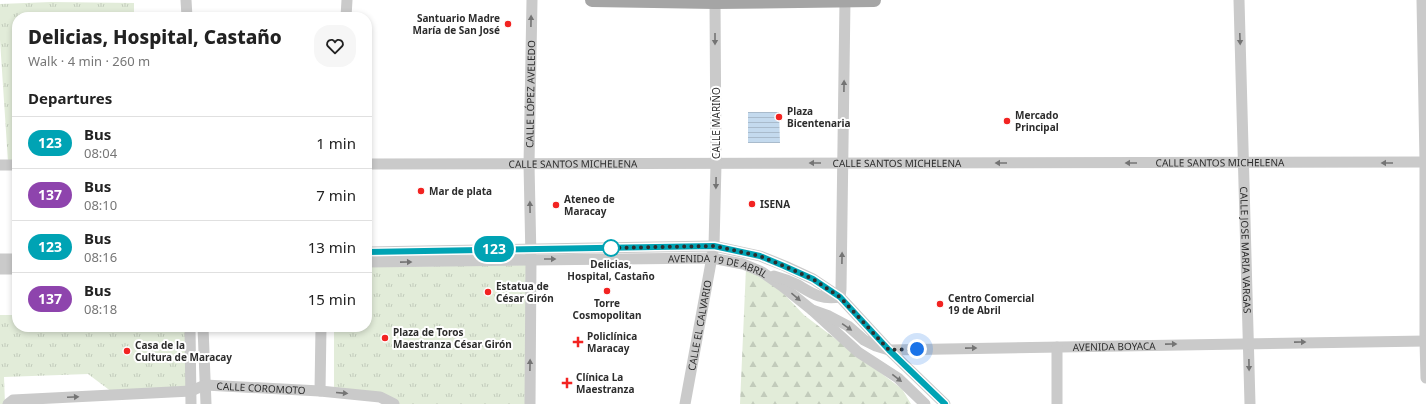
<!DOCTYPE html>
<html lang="en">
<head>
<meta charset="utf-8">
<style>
	:root { --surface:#fff; --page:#f6f6f6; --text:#222; --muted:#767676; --line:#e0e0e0 }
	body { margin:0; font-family:"Noto Sans",sans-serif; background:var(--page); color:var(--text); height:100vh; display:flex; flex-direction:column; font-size:15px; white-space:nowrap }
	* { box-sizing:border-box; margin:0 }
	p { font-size:13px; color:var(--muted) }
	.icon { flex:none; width:22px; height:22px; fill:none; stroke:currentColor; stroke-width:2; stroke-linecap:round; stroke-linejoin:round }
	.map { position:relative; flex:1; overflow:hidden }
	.side { position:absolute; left:12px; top:12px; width:360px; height:320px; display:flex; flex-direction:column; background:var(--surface); border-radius:16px; box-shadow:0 2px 6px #0003 }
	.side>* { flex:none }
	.badge { padding:0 8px; border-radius:13px; font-size:14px; line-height:26px }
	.you { position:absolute; width:20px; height:20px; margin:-10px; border:3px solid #fff; border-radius:50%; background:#1a73e8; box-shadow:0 0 0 6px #1a73e833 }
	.map>.badge { position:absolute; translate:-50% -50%; box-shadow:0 0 0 2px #fff }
	h2 { padding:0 16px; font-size:15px; line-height:36px }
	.round { display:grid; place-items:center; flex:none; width:42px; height:42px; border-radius:16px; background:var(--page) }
	.headline { display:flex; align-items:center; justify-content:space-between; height:68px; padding:0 16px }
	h1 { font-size:19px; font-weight:800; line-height:30px }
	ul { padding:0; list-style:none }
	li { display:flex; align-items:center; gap:12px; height:52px; padding:0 16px; border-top:1px solid var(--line) }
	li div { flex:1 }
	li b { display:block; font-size:15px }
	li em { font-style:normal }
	li .badge { min-width:44px; font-weight:700; text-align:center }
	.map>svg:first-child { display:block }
	.forest { fill:url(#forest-firs) }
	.park { fill:url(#park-tufts) }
	.water { fill:url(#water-rules) }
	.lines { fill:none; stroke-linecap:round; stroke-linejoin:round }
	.minor { stroke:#cacaca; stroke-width:11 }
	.major { stroke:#a5a5a5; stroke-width:14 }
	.oneway { fill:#747474 }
	.line-casing { stroke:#fff; stroke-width:9 }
	.line { stroke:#00a3b4; stroke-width:6 }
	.walk { stroke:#2d2d2d; stroke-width:4; stroke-dasharray:0 7.2 }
	.poi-dot { fill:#f22321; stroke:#fff; stroke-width:1.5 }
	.stop-dot { fill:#fff; stroke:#00a3b4; stroke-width:2 }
	.labels { text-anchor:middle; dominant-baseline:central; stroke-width:4; stroke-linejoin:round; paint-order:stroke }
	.poi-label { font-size:10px; font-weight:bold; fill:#2d2d2d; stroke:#fff; text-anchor:start }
	.street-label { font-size:10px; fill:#2d2d2d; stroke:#fff }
	.stop-label { font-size:10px; font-weight:bold; fill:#2d2d2d; stroke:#fff }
</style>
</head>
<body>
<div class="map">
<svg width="1426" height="404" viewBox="0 0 1426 404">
	<defs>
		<pattern id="forest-firs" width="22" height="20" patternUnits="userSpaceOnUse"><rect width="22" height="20" fill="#e2ecd9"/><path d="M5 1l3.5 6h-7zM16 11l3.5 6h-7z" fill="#c2cbbb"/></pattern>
		<pattern id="park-tufts" width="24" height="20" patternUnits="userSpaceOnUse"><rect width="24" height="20" fill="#e2ecd9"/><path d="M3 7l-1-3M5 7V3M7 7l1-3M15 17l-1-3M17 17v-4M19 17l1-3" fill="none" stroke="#c2cbbb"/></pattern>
		<pattern id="water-rules" width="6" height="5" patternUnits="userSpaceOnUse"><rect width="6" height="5" fill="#c4daee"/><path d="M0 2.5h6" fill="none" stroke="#a9bbcc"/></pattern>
	</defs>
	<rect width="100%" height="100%" fill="#fff"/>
	<path class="forest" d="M746 268 765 274 804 315 902 389 911 404H740Z"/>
	<g class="park">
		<path d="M51 2 134 3V17H17V162H8L0 40V4Z"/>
		<path d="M527 265V404H398L334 389V327H367V267Z"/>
		<path d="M0 315H17V327H190L191 391 116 395 88 374 4 377 5 404H0Z"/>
	</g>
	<path class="water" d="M748 112H779L780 143H748Z"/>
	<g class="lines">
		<g class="minor">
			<path d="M186 0 187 17"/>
			<path id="s1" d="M1239 0 1250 404"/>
			<path d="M1422 0 1425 162V341L1426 378"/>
			<path d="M346 17 347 0"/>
			<path id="s2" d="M367 164 1426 162"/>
			<path d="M0 165H17"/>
			<path d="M367 252 714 246 760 256 785 266 813 279 840 297 889 350 945 404"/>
			<path d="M0 259H17"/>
			<path id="s3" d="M367 262 712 258 743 264 762 272 782 286 812 310 858 352 898 378 925 404"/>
			<path d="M0 269H17"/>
			<path d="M774 276C782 278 790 281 798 285 813 294 821 300 840 297L841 289 845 0"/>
			<path id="s4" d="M812 310 829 316 848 326 864 340 876 346 889 350 1426 341"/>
			<path d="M190 327 191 404"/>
			<path d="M203 327 206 404"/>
			<path d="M1057 347V404"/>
			<path d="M320 391 321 327"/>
			<path id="s5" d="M8 404 13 400 191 391 205 385 320 391 380 397 394 404"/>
			<path id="s6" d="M530 404 531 259 529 164 532 0"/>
			<path id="s7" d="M685 404 714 246 716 164 715 0"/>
		</g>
		<path class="major" d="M592 0 715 2 874 0"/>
	</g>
	<defs><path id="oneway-solid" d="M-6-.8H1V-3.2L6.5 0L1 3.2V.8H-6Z"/></defs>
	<g class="oneway">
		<use href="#oneway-solid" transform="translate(531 21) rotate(-89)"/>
		<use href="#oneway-solid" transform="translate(715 39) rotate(90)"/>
		<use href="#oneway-solid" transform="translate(1240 39) rotate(88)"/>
		<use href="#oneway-solid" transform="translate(844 86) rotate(-89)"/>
		<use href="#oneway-solid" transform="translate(815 163) rotate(180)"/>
		<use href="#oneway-solid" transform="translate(1001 163) rotate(180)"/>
		<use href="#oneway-solid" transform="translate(1131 163) rotate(-180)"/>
		<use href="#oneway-solid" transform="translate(1387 163) rotate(180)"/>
		<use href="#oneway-solid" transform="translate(716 183) rotate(91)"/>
		<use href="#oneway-solid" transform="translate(530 207) rotate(-91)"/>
		<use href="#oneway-solid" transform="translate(842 258) rotate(-89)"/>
		<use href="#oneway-solid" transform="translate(550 259)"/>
		<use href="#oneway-solid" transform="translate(406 262) rotate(-1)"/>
		<use href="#oneway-solid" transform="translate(796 297) rotate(40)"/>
		<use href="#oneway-solid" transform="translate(847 327) rotate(35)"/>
		<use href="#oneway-solid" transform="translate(1300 342) rotate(-1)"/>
		<use href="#oneway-solid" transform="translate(1171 344) rotate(-1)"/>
		<use href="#oneway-solid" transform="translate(971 348) rotate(-1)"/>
		<use href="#oneway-solid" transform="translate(530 365) rotate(-89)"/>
		<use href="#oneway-solid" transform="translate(1249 365) rotate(89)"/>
		<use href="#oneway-solid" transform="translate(897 378) rotate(38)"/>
		<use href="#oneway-solid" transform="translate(342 393) rotate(5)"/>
		<use href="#oneway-solid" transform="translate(73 397) rotate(-3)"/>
	</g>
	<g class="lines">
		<g class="line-casing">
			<path id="line" d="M367 252 714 246 760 256 784 266 813 279 840 297 889 350 945 404"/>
		</g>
		<use href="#line" class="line"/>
		<path class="walk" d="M611 248H608L714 246 760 256 784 266 813 279 840 297 889 350 917 349"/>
	</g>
	<g class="poi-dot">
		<circle cx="508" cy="24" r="4"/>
		<circle cx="779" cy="117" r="4"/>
		<circle cx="1007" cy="121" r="4"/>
		<circle cx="421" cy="191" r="4"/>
		<circle cx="752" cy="204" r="4"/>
		<circle cx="556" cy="205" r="4"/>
		<circle cx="607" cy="291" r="4"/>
		<circle cx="488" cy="292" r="4"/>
		<circle cx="940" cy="304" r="4"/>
		<circle cx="385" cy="338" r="4"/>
		<path d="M576 336h4v4h4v4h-4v4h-4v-4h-4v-4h4z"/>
		<circle cx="127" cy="351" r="4"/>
		<path d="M565 377h4v4h4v4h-4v4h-4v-4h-4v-4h4z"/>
	</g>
	<circle class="stop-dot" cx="611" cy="248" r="8"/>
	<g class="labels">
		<g class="poi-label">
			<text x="500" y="18" text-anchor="end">Santuario Madre<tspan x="500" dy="12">María de San José</tspan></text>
			<text x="787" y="111">Plaza<tspan x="787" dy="12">Bicentenaria</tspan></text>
			<text x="1015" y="115">Mercado<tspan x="1015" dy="12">Principal</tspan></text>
			<text x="429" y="191">Mar de plata</text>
			<text x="564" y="199">Ateneo de<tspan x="564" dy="12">Maracay</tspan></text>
			<text x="760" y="204">ISENA</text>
			<text x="496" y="286">Estatua de<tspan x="496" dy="12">César Girón</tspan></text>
			<text x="948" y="298">Centro Comercial<tspan x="948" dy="12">19 de Abril</tspan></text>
			<text x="607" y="303" text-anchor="middle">Torre<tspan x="607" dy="12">Cosmopolitan</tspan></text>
			<text x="393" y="332">Plaza de Toros<tspan x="393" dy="12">Maestranza César Girón</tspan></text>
			<text x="587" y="336">Policlínica<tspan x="587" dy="12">Maracay</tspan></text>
			<text x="135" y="345">Casa de la<tspan x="135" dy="12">Cultura de Maracay</tspan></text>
			<text x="576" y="377">Clínica La<tspan x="576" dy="12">Maestranza</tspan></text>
		</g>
		<g class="street-label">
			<text stroke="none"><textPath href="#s6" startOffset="310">CALLE LÓPEZ AVELEDO</textPath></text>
			<text transform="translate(716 123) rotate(-90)">CALLE MARIÑO</text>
			<text stroke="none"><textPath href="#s2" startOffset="530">CALLE SANTOS MICHELENA</textPath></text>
			<text stroke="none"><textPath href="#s2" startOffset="853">CALLE SANTOS MICHELENA</textPath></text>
			<text stroke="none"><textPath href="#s2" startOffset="206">CALLE SANTOS MICHELENA</textPath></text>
			<text stroke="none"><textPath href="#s1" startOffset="250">CALLE JOSE MARIA VARGAS</textPath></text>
			<text stroke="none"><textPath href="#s3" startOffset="352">AVENIDA 19 DE ABRIL</textPath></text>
			<text stroke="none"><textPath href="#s7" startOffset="80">CALLE EL CALVARIO</textPath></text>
			<text stroke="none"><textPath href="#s4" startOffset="313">AVENIDA BOYACA</textPath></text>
			<text stroke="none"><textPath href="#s5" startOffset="256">CALLE COROMOTO</textPath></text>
		</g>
		<g class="stop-label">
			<text x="611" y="264">Delicias,<tspan x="611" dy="12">Hospital, Castaño</tspan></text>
		</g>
	</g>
</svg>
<div class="you" style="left:917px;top:349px"></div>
<b class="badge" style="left:494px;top:249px;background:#00a3b4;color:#fff">123</b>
<section class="side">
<div class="headline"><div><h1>Delicias, Hospital, Castaño</h1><p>Walk · 4 min · 260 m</p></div><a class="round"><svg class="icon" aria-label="heart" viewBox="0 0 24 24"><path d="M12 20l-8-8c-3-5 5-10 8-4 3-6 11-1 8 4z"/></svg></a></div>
<h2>Departures</h2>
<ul>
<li><span class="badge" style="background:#00a3b4;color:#fff">123</span><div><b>Bus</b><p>08:04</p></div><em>1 min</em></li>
<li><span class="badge" style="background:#8e44ad;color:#fff">137</span><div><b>Bus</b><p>08:10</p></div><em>7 min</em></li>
<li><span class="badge" style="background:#00a3b4;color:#fff">123</span><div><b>Bus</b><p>08:16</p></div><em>13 min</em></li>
<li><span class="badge" style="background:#8e44ad;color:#fff">137</span><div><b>Bus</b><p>08:18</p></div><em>15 min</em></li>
</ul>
</section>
</div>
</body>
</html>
